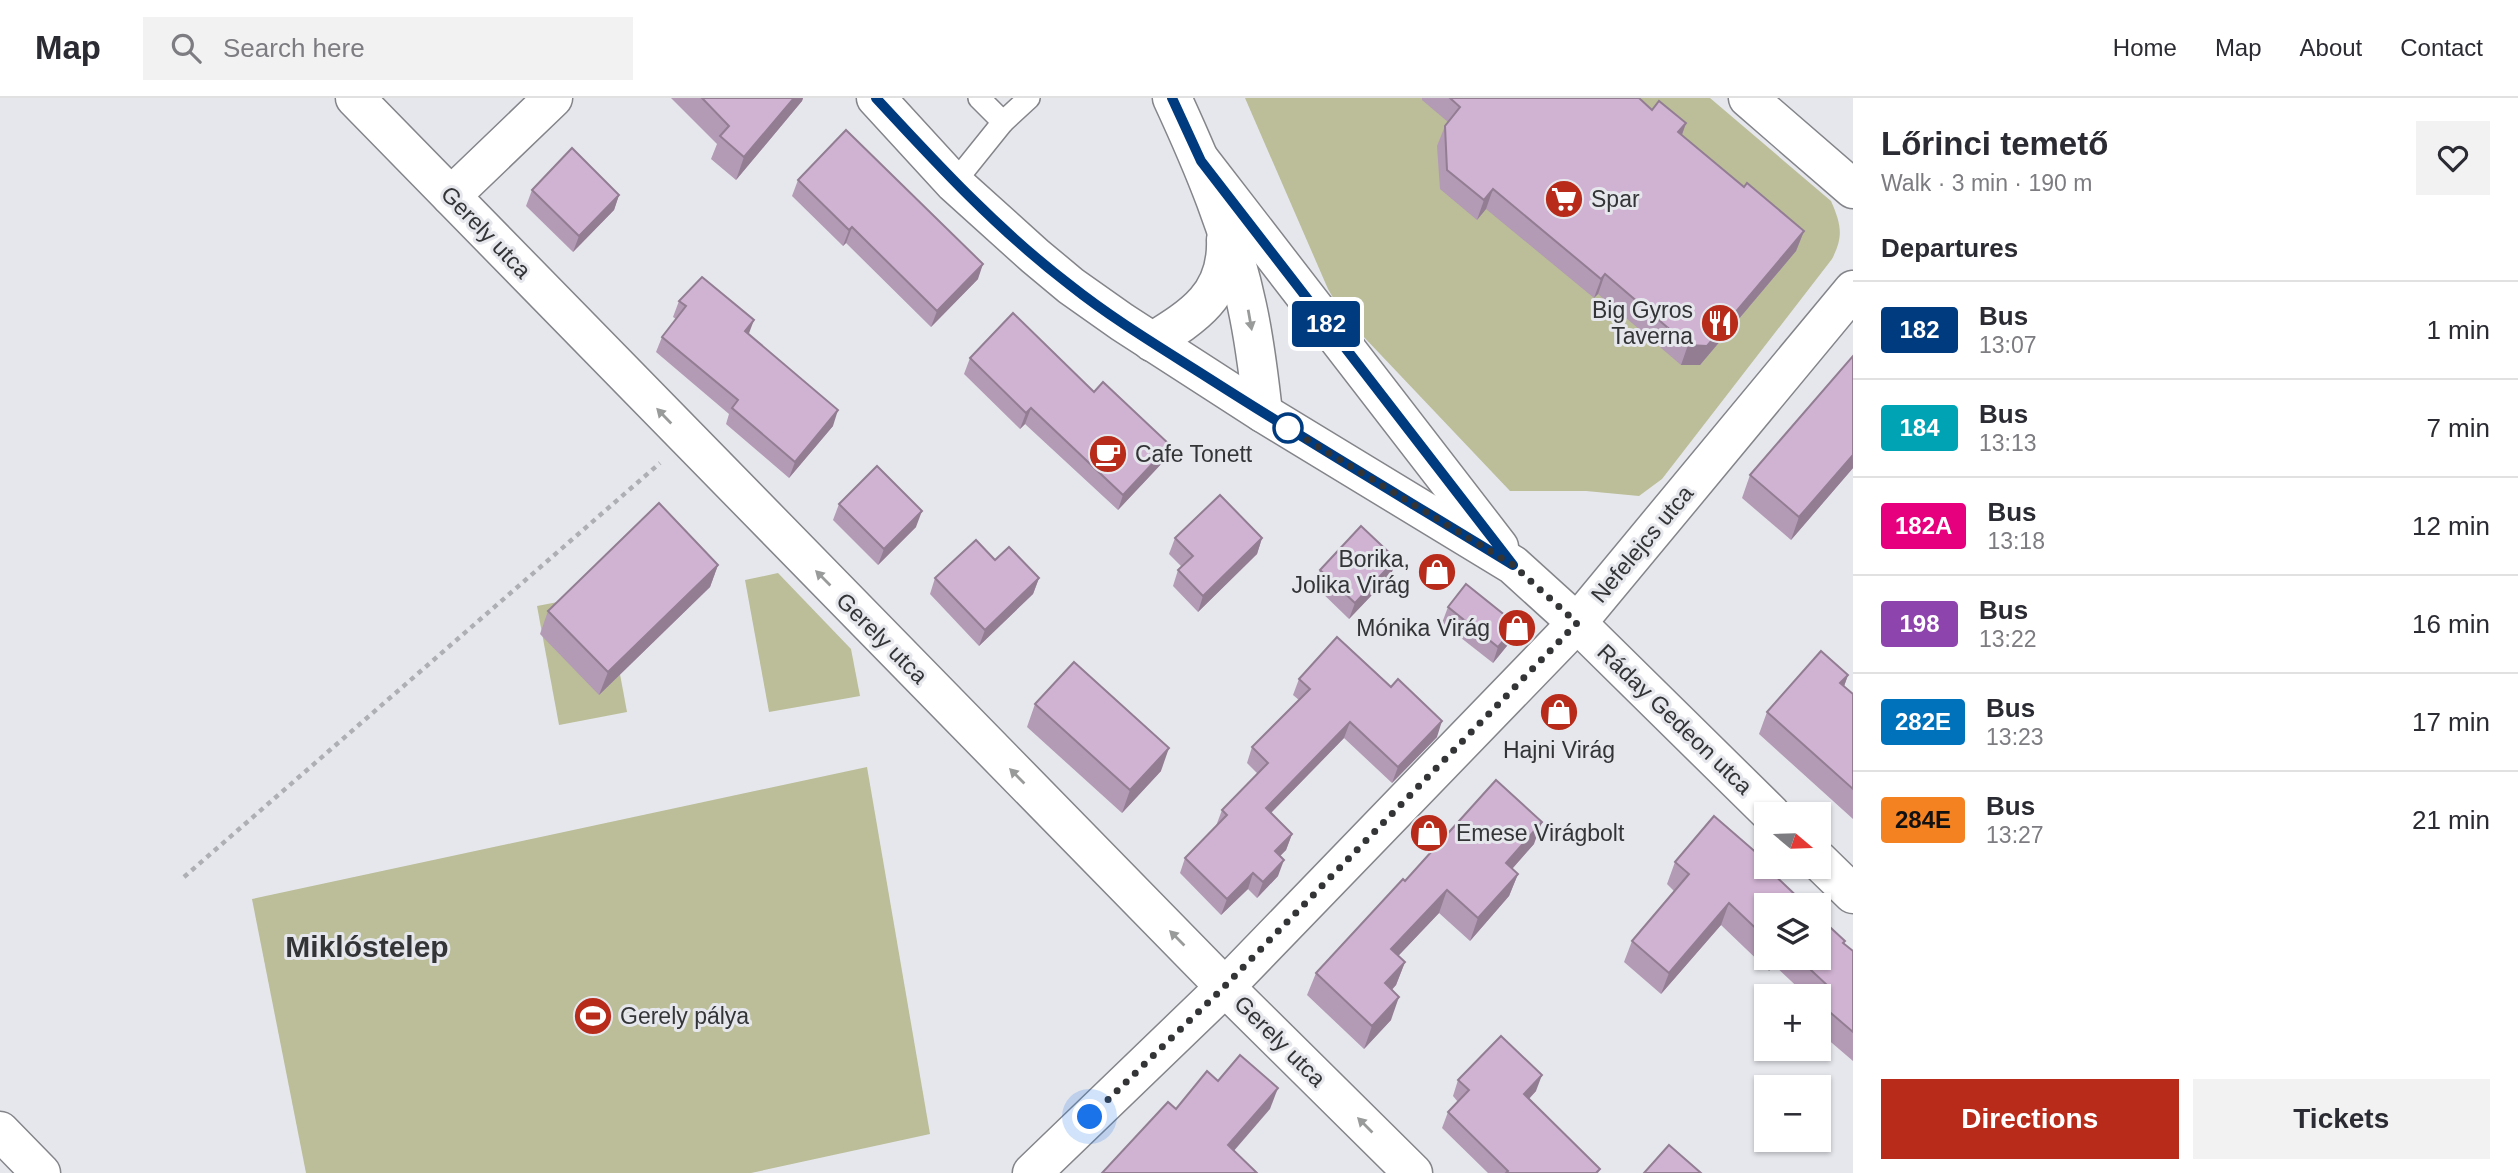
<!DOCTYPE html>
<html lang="en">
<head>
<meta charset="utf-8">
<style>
	:root { --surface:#fff; --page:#f2f2f3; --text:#2b2b33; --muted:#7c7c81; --line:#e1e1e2; --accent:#b82b1a }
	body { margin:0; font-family:Helvetica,sans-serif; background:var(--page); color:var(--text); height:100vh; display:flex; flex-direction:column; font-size:26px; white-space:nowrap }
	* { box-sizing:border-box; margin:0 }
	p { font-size:23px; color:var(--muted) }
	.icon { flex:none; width:38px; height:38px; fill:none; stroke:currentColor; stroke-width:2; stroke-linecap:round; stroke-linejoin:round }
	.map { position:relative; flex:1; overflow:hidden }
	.drawer { display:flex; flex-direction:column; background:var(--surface); width:665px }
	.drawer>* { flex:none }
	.badge { padding:0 14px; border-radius:5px; font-size:24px; line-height:46px }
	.needle { width:46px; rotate:109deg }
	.tools { position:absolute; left:1754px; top:704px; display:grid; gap:14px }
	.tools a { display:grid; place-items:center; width:77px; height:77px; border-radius:0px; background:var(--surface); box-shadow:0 2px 5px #0004; font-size:35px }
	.you { position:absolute; width:35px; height:35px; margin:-18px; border:5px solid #fff; border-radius:50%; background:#1a73e8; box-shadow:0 0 0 10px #1a73e833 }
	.map>.badge { position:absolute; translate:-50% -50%; box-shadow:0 0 0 4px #fff }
	h2 { padding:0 28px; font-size:26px; line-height:63px }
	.round { display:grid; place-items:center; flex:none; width:74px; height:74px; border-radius:0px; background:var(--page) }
	.summary { display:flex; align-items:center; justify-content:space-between; height:119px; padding:0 28px }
	h1 { font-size:33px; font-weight:700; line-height:52px }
	.primary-button { display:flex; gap:14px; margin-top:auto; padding:14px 28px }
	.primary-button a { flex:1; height:80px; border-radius:0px; background:var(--accent); color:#fff; font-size:28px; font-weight:700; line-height:80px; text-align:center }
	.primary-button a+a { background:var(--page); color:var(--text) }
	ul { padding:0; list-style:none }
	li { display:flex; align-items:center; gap:21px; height:98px; padding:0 28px; border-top:2px solid var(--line) }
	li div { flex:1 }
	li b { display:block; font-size:26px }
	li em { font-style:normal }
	li .badge { min-width:77px; font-weight:700; text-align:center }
	header { display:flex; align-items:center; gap:42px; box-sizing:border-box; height:98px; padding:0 35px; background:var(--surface); border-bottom:2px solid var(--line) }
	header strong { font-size:33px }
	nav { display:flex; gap:38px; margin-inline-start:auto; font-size:24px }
	.search { width:490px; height:63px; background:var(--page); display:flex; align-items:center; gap:18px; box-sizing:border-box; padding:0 24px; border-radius:0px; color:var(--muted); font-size:26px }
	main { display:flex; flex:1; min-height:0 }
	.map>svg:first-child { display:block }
	.green { fill:#bbbe98 }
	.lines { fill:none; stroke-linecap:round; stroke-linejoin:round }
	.lane-casing { stroke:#84858a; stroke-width:24 }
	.street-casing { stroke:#84858a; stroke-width:41 }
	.secondary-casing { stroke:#84858a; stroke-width:41 }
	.path { stroke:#aeafb4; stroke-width:4.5; stroke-dasharray:5 5; stroke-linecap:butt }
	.lane { stroke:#fff; stroke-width:21 }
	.street { stroke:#fff; stroke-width:38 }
	.secondary { stroke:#fff; stroke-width:38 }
	.wall { fill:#b39ab5 }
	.shaded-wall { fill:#927d93 }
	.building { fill:#d0b3d2; stroke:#927d93; stroke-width:2 }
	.oneway { fill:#999a9a }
	.line-casing { stroke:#fff; stroke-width:16 }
	.line { stroke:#003b80; stroke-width:10 }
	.walk { stroke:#333436; stroke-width:7; stroke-dasharray:0 12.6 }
	.stop-dot { fill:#fff; stroke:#003b80; stroke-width:3.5 }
	.labels { text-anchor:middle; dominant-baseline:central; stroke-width:6; stroke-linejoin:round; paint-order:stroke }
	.poi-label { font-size:23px; fill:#333436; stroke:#e6e7ed; text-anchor:start }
	.street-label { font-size:23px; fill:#333436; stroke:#e6e7ed }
	.district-label { font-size:30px; font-weight:bold; fill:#333436; stroke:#e6e7ed }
</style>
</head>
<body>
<header>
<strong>Map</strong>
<div class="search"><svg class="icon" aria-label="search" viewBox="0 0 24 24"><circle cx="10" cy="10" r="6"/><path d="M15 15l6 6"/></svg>Search here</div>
<nav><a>Home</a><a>Map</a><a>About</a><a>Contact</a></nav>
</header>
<main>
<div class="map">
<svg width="1853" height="1075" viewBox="0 0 1853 1075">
	<rect width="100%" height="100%" fill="#e6e7ed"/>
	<g class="green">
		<path d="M1245 0H1710L1831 103C1841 126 1844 138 1832 161L1662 381 1639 398 1586 393H1510L1343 217 1328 191Z"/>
		<path d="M778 475 851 551 860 598 769 614 745 482Z"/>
		<path d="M605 495 627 614 559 627 537 508Z"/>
		<path d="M867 669 930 1036 751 1075H306L252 801Z"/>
	</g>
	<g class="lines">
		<g class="lane-casing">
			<g id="lane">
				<path d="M979 0 1003 24"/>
				<path d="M954 85 1003 24 1029 0"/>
			</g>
		</g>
		<g class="street-casing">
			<g id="street">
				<path d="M355 0 1225 889 1413 1075"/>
				<path d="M1748 0 1853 91"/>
				<path d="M451 98 553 0"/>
				<path d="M0 1033 41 1075"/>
				<path d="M1032 1075 1225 889 1577 525 1853 192"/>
			</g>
		</g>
		<g class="secondary-casing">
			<g id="secondary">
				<path d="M876 0 954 85 1035 158 1071 188 1122 224 1263 315 1513 467 1577 525 1771 716"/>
				<path d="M1172 0C1203 67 1232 136 1247 208 1255 244 1259 279 1263 315"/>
				<path d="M1201 63 1499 449"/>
				<path d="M1152 244C1194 218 1228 197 1226 142"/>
				<path d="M1818 762 1853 796"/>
			</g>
		</g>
		<path class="path" d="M184 779 660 365"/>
		<use href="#lane" class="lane"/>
		<use href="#street" class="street"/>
		<use href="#secondary" class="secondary"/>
	</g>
	<g class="wall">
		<path d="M671 0H803L802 3 736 82 711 61 717 46Z"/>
		<path d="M1422 0H1639L1652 12 1686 25 1682 37 1744 89 1804 133 1796 153 1700 267H1681L1598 196 1594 200 1486 111 1477 122 1440 91 1437 48 1445 28 1448 24 1422 2Z"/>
		<path d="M798 82 978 181 931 229 846 145 843 148 792 98Z"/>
		<path d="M532 92 619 97 614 112 573 154 526 108Z"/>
		<path d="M679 203 749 236 833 328 789 380 726 326 729 316 656 254 662 239 676 221 673 219Z"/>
		<path d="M1853 258V370L1791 442 1742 400 1750 377Z"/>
		<path d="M970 260 1094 294 1170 347 1164 363 1118 412 1025 326 1020 331 964 276Z"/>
		<path d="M839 406 916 429 878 467 833 422Z"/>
		<path d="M1175 440H1262L1257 456 1198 514 1173 488 1178 472 1182 469 1169 456Z"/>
		<path d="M1396 461 1391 477 1349 521 1314 487 1320 472Z"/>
		<path d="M995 462 1039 480 1033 496 979 548 930 496 935 480Z"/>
		<path d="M718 467 710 489 599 597 540 536 548 513Z"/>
		<path d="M1448 509 1511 543 1493 565 1442 525Z"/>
		<path d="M1848 577 1844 588 1853 596V721L1759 636 1767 614Z"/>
		<path d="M1299 581 1437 639 1392 685 1344 640 1271 715 1292 736 1286 752 1280 758 1278 778 1257 800 1248 791 1221 817 1180 775 1185 760 1216 728 1222 712 1258 676 1247 665 1252 649 1299 602 1293 597Z"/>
		<path d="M1035 606 1161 673 1122 715 1027 629Z"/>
		<path d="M1534 746 1512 771 1518 776 1509 798 1470 843 1439 815 1398 858 1405 864 1396 887 1392 892 1391 922 1364 951 1307 897 1316 875 1405 783Z"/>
		<path d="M1675 764 1767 768 1766 859H1818L1844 845 1853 853V963L1818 933V898H1807L1774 867 1769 873 1721 827 1661 896 1624 864 1632 843 1674 793 1667 786Z"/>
		<path d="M1458 982 1536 993 1529 1001 1600 1071 1598 1075H1488L1442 1030 1448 1014 1458 1004 1453 998Z"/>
	</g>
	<g class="shaded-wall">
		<path d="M794 0H803L802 3 736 82 744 59Z"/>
		<path d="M1686 25 1679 45 1678 34Z"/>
		<path d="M1493 91 1486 111 1477 122 1484 102Z"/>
		<path d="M619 97 614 112 573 154 579 138Z"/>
		<path d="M852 129 846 145 843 148 849 132Z"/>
		<path d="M1804 133 1796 153 1700 267H1681L1688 247Z"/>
		<path d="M983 166 978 181 931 229 937 213Z"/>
		<path d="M1605 176 1598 196 1594 200 1601 181Z"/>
		<path d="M754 222 748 238 745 233Z"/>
		<path d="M1031 310 1025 326 1020 331 1026 315Z"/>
		<path d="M838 312 833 328 789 380 795 364Z"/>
		<path d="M1170 347 1164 363 1118 412 1123 397Z"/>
		<path d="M1853 357V370L1791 442 1799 419Z"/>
		<path d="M922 413 916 429 878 467 884 451Z"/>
		<path d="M1262 440 1257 456 1198 514 1203 498Z"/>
		<path d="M1396 461 1391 477 1349 521 1355 505Z"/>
		<path d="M718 467 710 489 599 597 608 574Z"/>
		<path d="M1039 480 1033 496 979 548 985 532Z"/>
		<path d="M1517 527 1511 543 1493 565 1498 549Z"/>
		<path d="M1848 577 1840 600V585Z"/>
		<path d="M1442 623 1437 639 1392 685 1398 669Z"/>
		<path d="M1350 624 1344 640 1260 726 1266 710Z"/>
		<path d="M1169 650 1161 673 1122 715 1130 692Z"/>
		<path d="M1542 724 1534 746 1497 788 1506 765Z"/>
		<path d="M1292 736 1286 752 1269 769 1275 753Z"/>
		<path d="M1284 762 1278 778 1257 800 1263 784Z"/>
		<path d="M1253 775 1248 791 1221 817 1227 801Z"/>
		<path d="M1518 776 1509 798 1470 843 1478 820Z"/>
		<path d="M1447 792 1439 815 1383 874 1391 851Z"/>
		<path d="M1729 805 1721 827 1661 896 1669 875Z"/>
		<path d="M1774 859H1777L1774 867 1769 873Z"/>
		<path d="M1405 864 1396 887 1376 908 1385 885Z"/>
		<path d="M1399 899 1391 922 1364 951 1372 928Z"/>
		<path d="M1542 977 1536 993 1518 1012 1524 996Z"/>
		<path d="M1278 990 1270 1011 1220 1069 1228 1047Z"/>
	</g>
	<g class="building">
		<path d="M702 0H794L744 59 720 38 729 28Z"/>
		<path d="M1450 0H1639L1652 12 1659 3 1686 25 1678 34 1744 89 1747 85 1804 133 1707 248 1688 247 1605 176 1601 181 1493 91 1484 102 1447 72 1445 28 1460 9Z"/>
		<path d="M846 32 983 166 937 213 852 129 849 132 798 82Z"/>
		<path d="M572 50 619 97 579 138 532 92Z"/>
		<path d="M702 179 754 222 745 233 838 312 795 364 732 310 738 302 662 239 686 208 679 203Z"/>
		<path d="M1013 215 1094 294 1103 284 1170 347 1123 397 1031 310 1026 315 970 260Z"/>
		<path d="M1853 258V357L1799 419 1750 377Z"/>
		<path d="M877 368 922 413 884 451 839 406Z"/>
		<path d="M1220 397 1262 440 1203 498 1178 472 1193 458 1175 440Z"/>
		<path d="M659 405 718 467 608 574 548 513Z"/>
		<path d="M1361 428 1396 461 1355 505 1320 472Z"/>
		<path d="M976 442 995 462 1009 449 1039 480 985 532 935 480Z"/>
		<path d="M1466 486 1517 527 1498 549 1448 509Z"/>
		<path d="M1337 539 1391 589 1398 581 1442 623 1398 669 1350 624 1266 710 1292 736 1275 753 1284 762 1263 784 1253 775 1227 801 1185 760 1227 717 1222 712 1268 665 1252 649 1310 591 1299 581Z"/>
		<path d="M1821 553 1848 577 1840 585 1853 596V691L1767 614Z"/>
		<path d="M1074 564 1169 650 1130 692 1035 606Z"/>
		<path d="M1496 682 1542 724 1506 765 1518 776 1478 820 1447 792 1391 851 1405 864 1385 885 1399 899 1372 928 1316 875 1403 781 1405 783Z"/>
		<path d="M1714 718 1766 763 1765 768 1806 807H1766V840L1729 805 1669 875 1632 843 1689 776 1675 764Z"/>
		<path d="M1818 818 1845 843 1843 845 1853 853V934L1818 904V898L1828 888 1797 859H1818Z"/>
		<path d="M1501 938 1542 977 1524 996 1600 1071 1596 1075H1506L1508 1073 1448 1014 1469 992 1458 982Z"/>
		<path d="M1240 957 1278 990 1228 1047 1257 1075H1102L1168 1004 1176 1011 1207 973 1218 983Z"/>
		<path d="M1669 1047 1701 1075H1644Z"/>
	</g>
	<defs><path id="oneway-solid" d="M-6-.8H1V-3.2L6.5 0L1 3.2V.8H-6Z" transform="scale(1.75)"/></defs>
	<g class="oneway">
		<use href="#oneway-solid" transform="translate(1250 222) rotate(80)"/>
		<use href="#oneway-solid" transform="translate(664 318) rotate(-134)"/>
		<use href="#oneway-solid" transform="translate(823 480) rotate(-135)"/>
		<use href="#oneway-solid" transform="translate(1017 678) rotate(-135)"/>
		<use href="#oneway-solid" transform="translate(1177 840) rotate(-135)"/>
		<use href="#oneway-solid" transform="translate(1365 1027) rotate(-135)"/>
	</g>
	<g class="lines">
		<g class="line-casing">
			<path id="line" d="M876 0C937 66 998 132 1070 187 1114 222 1163 251 1210 281 1310 345 1412 405 1513 467L1201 63 1172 0"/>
		</g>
		<use href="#line" class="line"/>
		<path class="walk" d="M1090 1019 1224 889 1577 525 1513 467 1286 329 1288 330"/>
	</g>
	<defs>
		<g id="supermarket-disc" transform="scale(2.0125)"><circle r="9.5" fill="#b82b1a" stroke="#e6e7ed"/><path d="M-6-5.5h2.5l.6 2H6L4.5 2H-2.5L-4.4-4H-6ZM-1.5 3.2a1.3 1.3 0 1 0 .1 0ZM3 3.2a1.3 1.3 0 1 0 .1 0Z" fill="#fff"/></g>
		<g id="restaurant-disc" transform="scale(2.0125)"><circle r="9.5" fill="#b82b1a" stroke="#e6e7ed"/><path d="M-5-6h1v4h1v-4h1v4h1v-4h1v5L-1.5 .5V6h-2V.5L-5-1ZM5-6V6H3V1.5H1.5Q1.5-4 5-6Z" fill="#fff"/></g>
		<g id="cafe-disc" transform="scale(2.0125)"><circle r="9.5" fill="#b82b1a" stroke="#e6e7ed"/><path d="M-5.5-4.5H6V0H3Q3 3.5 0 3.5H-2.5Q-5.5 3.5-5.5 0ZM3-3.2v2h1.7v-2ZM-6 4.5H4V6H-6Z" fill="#fff"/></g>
		<g id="shop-disc" transform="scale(2.0125)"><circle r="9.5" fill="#b82b1a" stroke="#e6e7ed"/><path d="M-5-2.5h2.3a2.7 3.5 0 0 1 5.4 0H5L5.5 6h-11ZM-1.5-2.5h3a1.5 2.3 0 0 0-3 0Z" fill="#fff"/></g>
		<g id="stadium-disc" transform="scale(2.0125)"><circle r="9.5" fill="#b82b1a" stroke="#e6e7ed"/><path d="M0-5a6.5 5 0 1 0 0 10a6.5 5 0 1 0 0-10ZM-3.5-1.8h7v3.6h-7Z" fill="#fff"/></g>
	</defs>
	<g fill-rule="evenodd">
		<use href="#supermarket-disc" x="1564" y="101"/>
		<use href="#restaurant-disc" x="1720" y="225"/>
		<use href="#cafe-disc" x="1108" y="356"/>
		<use href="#shop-disc" x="1437" y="474"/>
		<use href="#shop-disc" x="1517" y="530"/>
		<use href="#shop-disc" x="1559" y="614"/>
		<use href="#shop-disc" x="1429" y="735"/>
		<use href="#stadium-disc" x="593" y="918"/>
	</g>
	<circle class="stop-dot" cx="1288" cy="330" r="14"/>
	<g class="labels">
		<g class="poi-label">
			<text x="1591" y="101">Spar</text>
			<text x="1693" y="212" text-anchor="end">Big Gyros<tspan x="1693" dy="26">Taverna</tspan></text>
			<text x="1135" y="356">Cafe Tonett</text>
			<text x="1410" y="461" text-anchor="end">Borika,<tspan x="1410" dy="26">Jolika Virág</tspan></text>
			<text x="1490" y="530" text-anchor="end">Mónika Virág</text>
			<text x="1559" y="652" text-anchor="middle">Hajni Virág</text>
			<text x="1456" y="735">Emese Virágbolt</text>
			<text x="620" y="918">Gerely pálya</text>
		</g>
		<g class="street-label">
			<text transform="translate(486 134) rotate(46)">Gerely utca</text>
			<text transform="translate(1642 446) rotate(-50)">Nefelejcs utca</text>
			<text transform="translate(882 540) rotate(45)">Gerely utca</text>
			<text transform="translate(1675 621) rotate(44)">Ráday Gedeon utca</text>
			<text transform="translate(1280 943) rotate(45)">Gerely utca</text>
		</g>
		<g class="district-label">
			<text x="367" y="848">Miklóstelep</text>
		</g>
	</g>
</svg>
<div class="tools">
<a><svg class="needle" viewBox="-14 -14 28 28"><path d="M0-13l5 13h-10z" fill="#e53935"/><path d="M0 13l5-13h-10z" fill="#7c7c81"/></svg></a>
<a><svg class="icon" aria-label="layers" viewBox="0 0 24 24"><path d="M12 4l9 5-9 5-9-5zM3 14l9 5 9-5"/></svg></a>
<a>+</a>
<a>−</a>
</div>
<div class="you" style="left:1090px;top:1019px"></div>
<b class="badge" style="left:1326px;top:226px;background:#003b80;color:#fff">182</b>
</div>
<section class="drawer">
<div class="summary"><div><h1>Lőrinci temető</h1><p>Walk · 3 min · 190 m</p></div><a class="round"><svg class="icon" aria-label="heart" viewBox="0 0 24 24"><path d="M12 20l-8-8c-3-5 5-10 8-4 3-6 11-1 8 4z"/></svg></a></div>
<h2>Departures</h2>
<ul>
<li><span class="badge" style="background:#003b80;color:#fff">182</span><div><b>Bus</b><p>13:07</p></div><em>1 min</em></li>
<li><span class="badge" style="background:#00a3b4;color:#fff">184</span><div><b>Bus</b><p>13:13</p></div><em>7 min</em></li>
<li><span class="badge" style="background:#e6007e;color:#fff">182A</span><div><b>Bus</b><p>13:18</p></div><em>12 min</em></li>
<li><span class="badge" style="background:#8e44ad;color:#fff">198</span><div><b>Bus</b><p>13:22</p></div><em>16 min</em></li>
<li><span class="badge" style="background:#0072bc;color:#fff">282E</span><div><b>Bus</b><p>13:23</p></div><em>17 min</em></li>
<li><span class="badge" style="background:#f58220;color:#111">284E</span><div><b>Bus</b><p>13:27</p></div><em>21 min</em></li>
</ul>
<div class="primary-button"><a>Directions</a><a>Tickets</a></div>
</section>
</main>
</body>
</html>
